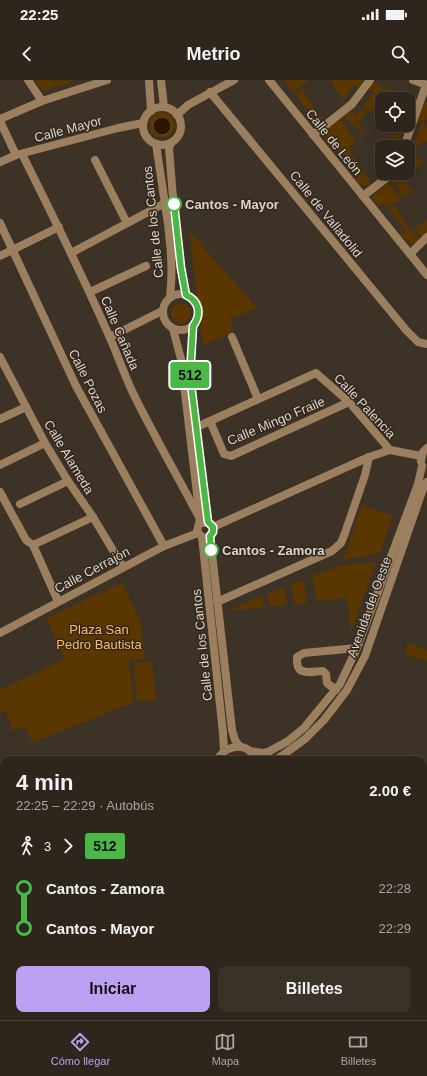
<!DOCTYPE html>
<html lang="es">
<head>
<meta charset="utf-8">
<style>
	:root { --surface:#2e261c; --page:#3a3229; --text:#f1f3f6; --muted:#a7a5a3; --line:#49433b; --accent:#bca0f2 }
	body { margin:0; font-family:Helvetica,sans-serif; background:var(--page); color:var(--text); height:100vh; display:flex; flex-direction:column; font-size:15px; white-space:nowrap }
	* { box-sizing:border-box; margin:0 }
	p { font-size:13px; color:var(--muted) }
	.icon { flex:none; width:22px; height:22px; fill:none; stroke:currentColor; stroke-width:2; stroke-linecap:round; stroke-linejoin:round }
	.map { position:relative; flex:1; overflow:hidden }
	.panel { position:absolute; left:0px; top:676px; width:427px; height:264px; display:flex; flex-direction:column; background:var(--surface); border-radius:12px 12px 0 0; box-shadow:0 4px 16px #0002,0 0 0 1px var(--line) }
	.panel>* { flex:none }
	.badge { padding:0 8px; border-radius:3px; font-size:14px; line-height:26px }
	.buttons { position:absolute; left:375px; top:12px; display:grid; gap:8px }
	.buttons a { display:grid; place-items:center; width:40px; height:40px; border-radius:8px; background:var(--surface); box-shadow:0 4px 16px #0002,0 0 0 1px var(--line); font-size:20px }
	.map>.badge { position:absolute; translate:-50% -50%; box-shadow:0 0 0 2px #fff }
	.legs { display:flex; align-items:center; gap:6px; height:44px; padding:0 16px; font-size:13px }
	.legs p { margin-inline-start:auto }
	.head { display:flex; align-items:center; justify-content:space-between; height:68px; padding:0 16px }
	h1 { font-size:22px; font-weight:600; line-height:30px }
	.action { display:flex; gap:8px; margin-top:auto; padding:8px 16px }
	.action a { flex:1; height:46px; border-radius:8px; background:var(--accent); color:#111; font-size:16px; font-weight:600; line-height:46px; text-align:center }
	.action a+a { background:var(--page); color:var(--text) }
	ul { padding:0 16px; list-style:none }
	li { display:flex; align-items:center; gap:14px; height:40px; font-size:15px }
	li i { display:grid; place-items:center; width:6px; height:100%; margin:0 5px; background:currentColor }
	li i::after { content:''; width:10px; height:10px; margin:-5px; border:3px solid; border-radius:50%; background:var(--surface) }
	li p { margin-inline-start:auto }
	li:first-child i { background:linear-gradient(#0000 50%,currentColor 0) }
	li:last-child i { background:linear-gradient(currentColor 50%,#0000 0) }
	.status { display:flex; justify-content:space-between; align-items:center; height:28px; padding:0 20px; background:var(--surface); direction:ltr }
	.status svg { height:11px; fill:currentColor }
	header { display:flex; justify-content:space-between; align-items:center; height:52px; padding:0 16px; background:var(--surface); font-size:18px; font-weight:600 }
	.dock { display:flex; justify-content:space-around; align-items:center; height:56px; border-top:1px solid var(--line); background:var(--surface); font-size:11px; color:var(--muted) }
	.dock a { display:grid; justify-items:center; gap:2px }
	.dock .selected { color:var(--accent) }
	.map>svg:first-child { display:block }
	.green { fill:#5a3600 }
	.water { fill:#291500; stroke:#5f4e3e }
	.lines { fill:none; stroke-linecap:round; stroke-linejoin:round }
	.minor { stroke:#9c7f5f; stroke-width:8 }
	.line-1-casing { stroke:#fff; stroke-width:9 }
	.line-1 { stroke:#4ab747; stroke-width:6 }
	.stop-1-dot { fill:#fff; stroke:#4ab747; stroke-width:2 }
	.labels { text-anchor:middle; dominant-baseline:central; stroke-width:3; stroke-linejoin:round; paint-order:stroke }
	.street-label { font-size:13px; fill:#dcd4cd; stroke:#33281c }
	.stop-label { font-size:13px; font-weight:bold; fill:#dcd4cd; stroke:#33281c; text-anchor:start }
	.park-label { font-size:13px; fill:#feb968; stroke:#33281c }
</style>
</head>
<body>
<div class="status"><b>22:25</b><svg viewBox="0 0 49 12"><path d="M0 12V9h3v3zM5 12V6h3v6zM10 12V3h3v9zM15 12V0h3v12zM26 1h20v11H26zM47 4h2v5h-2z"/></svg></div>
<header><svg class="icon" aria-label="back" viewBox="0 0 24 24"><path d="M15 5l-7 7 7 7"/></svg>Metrio<svg class="icon" aria-label="search" viewBox="0 0 24 24"><circle cx="10" cy="10" r="6"/><path d="M15 15l6 6"/></svg></header>
<div class="map">
<svg width="427" height="940" viewBox="0 0 427 940">
	<rect width="100%" height="100%" fill="#3d3226"/>
	<g class="green">
		<path d="M35 0H77L43 11Z"/>
		<path d="M284 0H308V1L293 12Z"/>
		<path d="M330 0H363L360 8 354 5 343 20Z"/>
		<path d="M372 3H373L383 6 378 27 369 33 363 26 374 12 368 10Z"/>
		<path d="M385 7 418 19 414 30 408 28V19H382Z"/>
		<path d="M302 9 324 42 320 45 313 44 306 39 312 35 295 14Z"/>
		<path d="M425 22H427V39L419 43 416 42 423 24Z"/>
		<path d="M361 29 366 35 358 41 366 55 343 36 349 32 357 34Z"/>
		<circle cx="162" cy="45" r="13"/>
		<path d="M341 39 356 62 348 68 372 105C365 107 361 105 355 100L360 95 333 62 328 66 324 60 326 50Z"/>
		<path d="M423 42 427 48V60L414 69 409 66V64L414 65 421 44Z"/>
		<path d="M397 53 399 54 395 67H382V69L379 65Z"/>
		<path d="M408 68 414 70 423 84 414 89 413 88 409 90 410 92 404 96 396 94 408 93V86L412 74 408 72Z"/>
		<path d="M394 96 404 99 412 112 404 117 392 99Z"/>
		<path d="M389 102 401 119 387 128 383 123 378 127 373 120V115Z"/>
		<path d="M395 126 410 151 412 150 420 160 416 164C409 165 405 160 401 155L406 151 389 130Z"/>
		<path d="M427 140V153L422 158 414 148Z"/>
		<path d="M189 151 257 228 230 239 234 252 203 265Z"/>
		<circle cx="181" cy="233" r="10"/>
		<path d="M362 425 393 436 380 473 343 480Z"/>
		<path d="M376 482 351 552 347 518 317 521 312 496 341 486Z"/>
		<path d="M304 500 307 523 294 524 291 505Z"/>
		<path d="M122 502 140 541 145 579 129 581 134 622 32 663 25 647 13 651 5 630 0 632V610L65 579 46 539Z"/>
		<path d="M284 507 287 525 270 526 267 514Z"/>
		<path d="M262 516 264 527 230 531V530Z"/>
		<path d="M408 563 427 570V581L404 574Z"/>
		<path d="M152 581 156 620 137 621 134 583Z"/>
	</g>
	<circle class="water" cx="162" cy="46" r="9"/>
	<g class="lines">
		<g class="minor">
			<path d="M28 0 42 21"/>
			<path d="M149 0 151 31"/>
			<path d="M161 0 164 27"/>
			<path d="M269 0 427 195"/>
			<path d="M413 0 427 5"/>
			<path d="M210 12 406 250 418 262 427 264"/>
			<circle cx="162" cy="46" r="19"/>
			<path d="M177 35 188 25 234 0"/>
			<path d="M0 39 42 21 107 0"/>
			<path d="M0 41 16 75"/>
			<path d="M313 55 352 24 370 0"/>
			<path d="M171 63 169 68C173 117 176 167 186 215"/>
			<path d="M156 64C160 91 164 117 168 144 171 170 173 191 170 217"/>
			<path d="M404 67 426 5"/>
			<path d="M22 74C51 132 80 190 106 249 116 270 123 292 133 313 154 356 178 397 200 439"/>
			<path d="M95 80 127 143"/>
			<path d="M0 82 16 75 118 48 143 43"/>
			<path d="M363 116 393 93"/>
			<path d="M0 143 76 306 164 466"/>
			<path d="M71 173 165 123"/>
			<path d="M410 174 427 157"/>
			<path d="M0 176 59 147"/>
			<path d="M90 212 146 186"/>
			<circle cx="181" cy="232" r="18"/>
			<path d="M193 246 190 296 208 443"/>
			<path d="M173 249 181 279 200 439 197 451 202 457C210 459 213 454 213 447L208 443H200"/>
			<path d="M110 257 162 231"/>
			<path d="M232 257 258 319"/>
			<path d="M0 277 45 363 68 401 93 437 123 487"/>
			<path d="M0 339 26 327"/>
			<path d="M210 341 224 374 231 376 349 322"/>
			<path d="M197 347 316 293 349 322 390 370 421 376"/>
			<path d="M421 381 423 372 427 368"/>
			<path d="M0 385 45 363"/>
			<path d="M0 412 26 460 33 465 58 521"/>
			<path d="M20 424 68 401"/>
			<path d="M213 447 369 377 390 370"/>
			<path d="M210 456 232 650 235 660 240 667"/>
			<path d="M202 457 223 653 224 671"/>
			<path d="M33 465 93 437"/>
			<path d="M217 522 332 471 341 463 345 453 365 395 369 377"/>
			<path d="M0 553 164 466 198 453"/>
			<path d="M336 610 327 603 326 594 323 591C316 591 301 595 298 587 297 585 297 580 297 577L304 573 357 568"/>
			<path d="M250 671 262 673 268 672 288 661 304 648 340 604 357 568 418 404 422 386"/>
			<path d="M217 680C226 664 249 661 256 680"/>
			<path d="M276 680 305 659 324 640 347 610 365 576 424 406 427 402"/>
			<path d="M0 699 4 703"/>
			<path d="M0 785 4 783"/>
			<path d="M0 813 4 810"/>
			<path d="M133 936 135 940"/>
			<path d="M277 936 296 940"/>
			<path d="M4 940 11 936"/>
			<path d="M251 940 269 936"/>
		</g>
	</g>
	<g class="lines">
		<g class="line-1-casing">
			<path id="line-1" d="M174 124 181 188 186 215C199 221 202 234 193 246L190 296 208 442 213 447V452L210 456 211 470"/>
		</g>
		<use href="#line-1" class="line-1"/>
	</g>
	<g class="stop-1-dot">
		<circle cx="174" cy="124" r="7"/>
		<circle cx="211" cy="470" r="7"/>
	</g>
	<g class="labels">
		<g class="street-label">
			<text transform="translate(68 49) rotate(-15)">Calle Mayor</text>
			<text transform="translate(334 62) rotate(51)">Calle de León</text>
			<text transform="translate(326 134) rotate(51)">Calle de Valladolid</text>
			<text transform="translate(153 142) rotate(-96)">Calle de los Cantos</text>
			<text transform="translate(120 253) rotate(67)">Calle Cañada</text>
			<text transform="translate(88 301) rotate(63)">Calle Pozas</text>
			<text transform="translate(365 326) rotate(47)">Calle Palencia</text>
			<text transform="translate(276 341) rotate(-23)">Calle Mingo Fraile</text>
			<text transform="translate(69 377) rotate(59)">Calle Alameda</text>
			<text transform="translate(92 490) rotate(-28)">Calle Cerrajón</text>
			<text transform="translate(369 527) rotate(-70)">Avenida del Oeste</text>
			<text transform="translate(202 565) rotate(-96)">Calle de los Cantos</text>
		</g>
		<g class="stop-label">
			<text x="185" y="124">Cantos - Mayor</text>
			<text x="222" y="470">Cantos - Zamora</text>
		</g>
		<g class="park-label">
			<text x="99" y="549">Plaza San<tspan x="99" dy="15">Pedro Bautista</tspan></text>
		</g>
	</g>
</svg>
<div class="buttons">
<a><svg class="icon" aria-label="locate" viewBox="0 0 24 24"><circle cx="12" cy="12" r="6"/><path d="M12 2v4M12 18v4M2 12h4M18 12h4"/></svg></a>
<a><svg class="icon" aria-label="layers" viewBox="0 0 24 24"><path d="M12 4l9 5-9 5-9-5zM3 14l9 5 9-5"/></svg></a>
</div>
<b class="badge" style="left:190px;top:295px;background:#4ab747;color:#111">512</b>
<section class="panel">
<div class="head"><div><h1>4 min</h1><p>22:25 – 22:29 · Autobús</p></div><b>2.00 €</b></div>
<div class="legs"><svg class="icon" aria-label="walk" viewBox="0 0 24 24"><circle cx="13" cy="4" r="2"/><path d="M13 8l-2 6 4 7M11 14l-3 7M7 12l3-4h3l4 4"/></svg>3<svg class="icon" aria-label="forward" viewBox="0 0 24 24"><path d="M9 5l7 7-7 7"/></svg><b class="badge" style="background:#4ab747;color:#111">512</b></div>
<ul>
<li><i style="color:#4ab747"></i><b>Cantos - Zamora</b><p>22:28</p></li>
<li><i style="color:#4ab747"></i><b>Cantos - Mayor</b><p>22:29</p></li>
</ul>
<div class="action"><a>Iniciar</a><a>Billetes</a></div>
</section>
</div>
<nav class="dock">
<a class="selected"><svg class="icon" aria-label="directions" viewBox="0 0 24 24"><path d="M12 3l9 9-9 9-9-9zM9 14v-3h6M13 9l2 2-2 2"/></svg>Cómo llegar</a>
<a><svg class="icon" aria-label="map" viewBox="0 0 24 24"><path d="M3 6l6-2 6 2 6-2v14l-6 2-6-2-6 2zM9 4v14M15 6v14"/></svg>Mapa</a>
<a><svg class="icon" aria-label="tickets" viewBox="0 0 24 24"><path d="M3 7h18v10H3zM15 7v10"/></svg>Billetes</a>
</nav>
</body>
</html>
